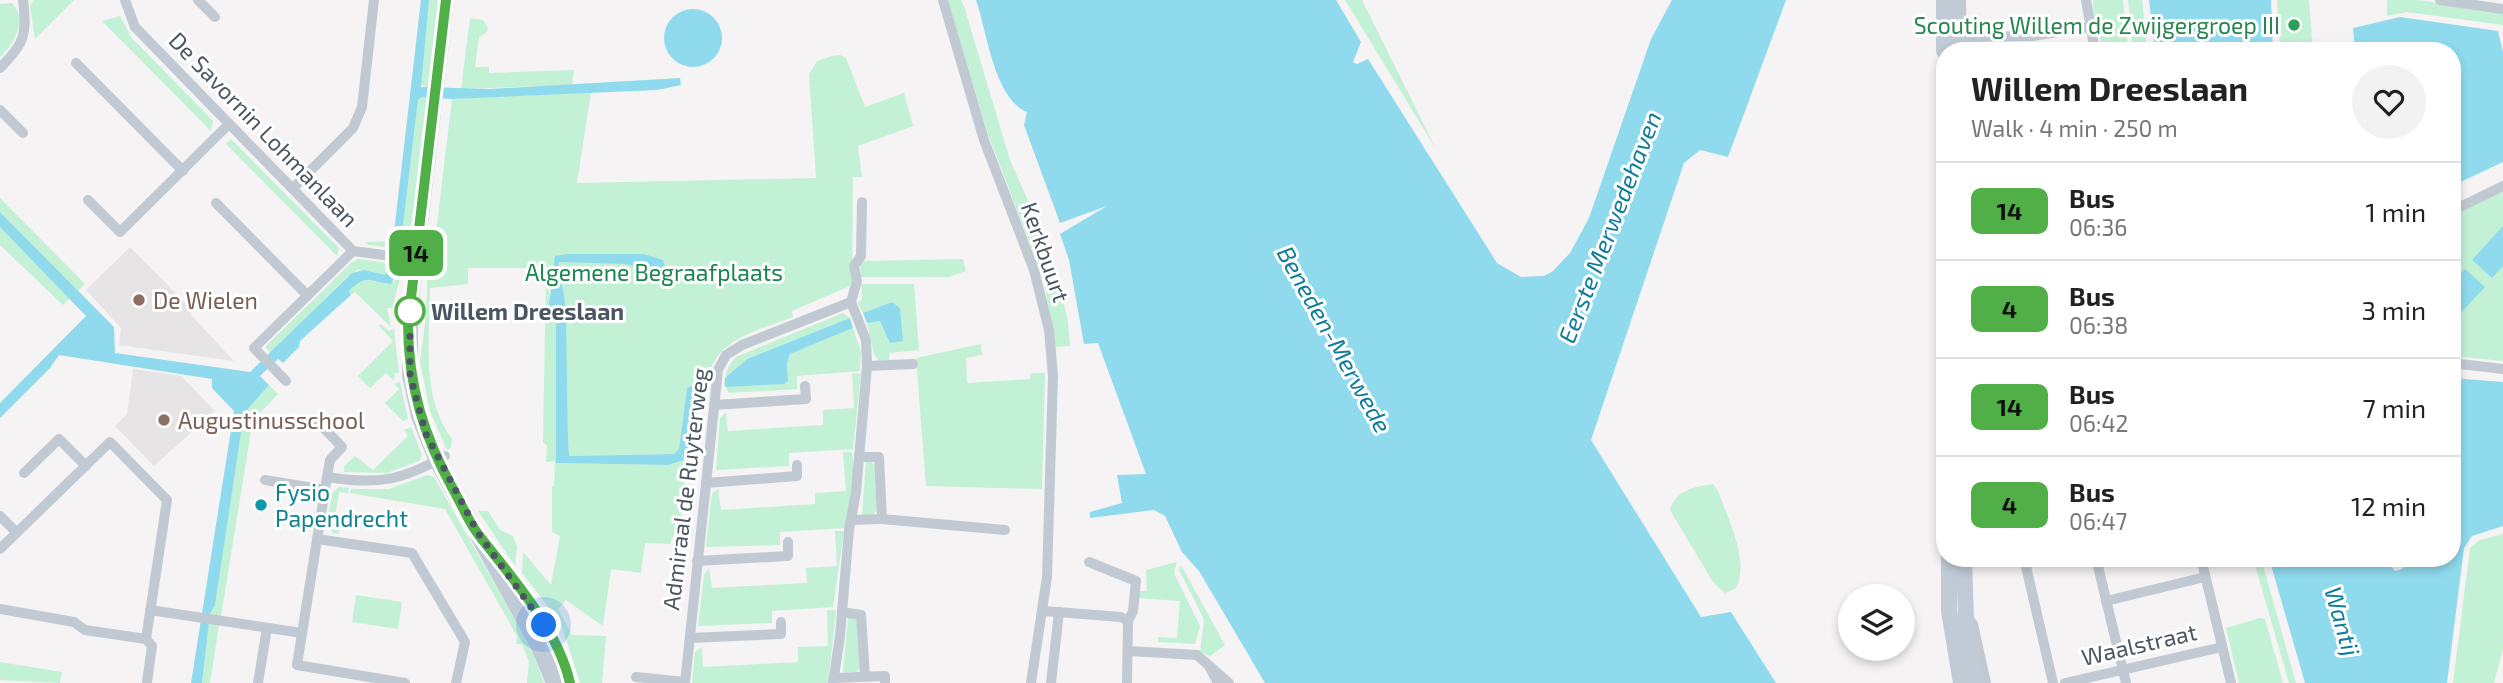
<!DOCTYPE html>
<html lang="en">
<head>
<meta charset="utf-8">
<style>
	:root { --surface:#fff; --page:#f2f2f2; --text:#222; --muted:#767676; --line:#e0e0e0 }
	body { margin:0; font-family:"Exo 2",sans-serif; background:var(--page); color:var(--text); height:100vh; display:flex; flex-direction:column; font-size:26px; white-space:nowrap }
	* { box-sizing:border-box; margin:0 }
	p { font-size:23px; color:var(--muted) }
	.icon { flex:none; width:38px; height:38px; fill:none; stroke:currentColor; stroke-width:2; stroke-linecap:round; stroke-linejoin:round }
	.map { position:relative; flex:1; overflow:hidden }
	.panel { position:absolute; left:1936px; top:42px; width:525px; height:525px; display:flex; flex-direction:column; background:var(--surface); border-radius:28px; box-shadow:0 4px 10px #0003 }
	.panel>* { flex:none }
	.badge { padding:0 14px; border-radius:10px; font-size:24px; line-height:46px }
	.fabs { position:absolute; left:1838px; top:584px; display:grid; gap:14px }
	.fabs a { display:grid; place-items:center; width:77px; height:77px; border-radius:50%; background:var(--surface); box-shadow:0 4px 10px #0003; font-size:35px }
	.you { position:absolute; width:35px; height:35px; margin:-18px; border:5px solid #fff; border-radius:50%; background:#1a73e8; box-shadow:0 0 0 10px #1a73e833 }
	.map>.badge { position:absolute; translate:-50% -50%; box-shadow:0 0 0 4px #fff }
	.round { display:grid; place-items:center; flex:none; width:74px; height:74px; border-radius:37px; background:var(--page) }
	.summary { display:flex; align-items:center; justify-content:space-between; height:119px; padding:0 35px }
	h1 { font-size:33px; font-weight:700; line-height:52px }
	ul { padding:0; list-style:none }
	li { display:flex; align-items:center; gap:21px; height:98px; padding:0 35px; border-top:2px solid var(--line) }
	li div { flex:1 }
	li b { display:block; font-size:26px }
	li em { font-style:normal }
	li .badge { min-width:77px; font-weight:700; text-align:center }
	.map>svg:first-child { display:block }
	.education { fill:#e6e4e5 }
	.green { fill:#c3f1d5 }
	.water { fill:#90daee }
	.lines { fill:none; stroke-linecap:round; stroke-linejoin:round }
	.street { stroke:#c1cad2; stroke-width:10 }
	.secondary { stroke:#c1cbd6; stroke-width:16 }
	.line-casing { stroke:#fff; stroke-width:16 }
	.line { stroke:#50af46; stroke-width:10 }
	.walk { stroke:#4a5661; stroke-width:7; stroke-dasharray:0 12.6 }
	.leisure-dot { fill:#2e9e5b; stroke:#fff; stroke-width:2.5 }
	.education-dot { fill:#8d6e63; stroke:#fff; stroke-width:2.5 }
	.stop-dot { fill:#fff; stroke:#50af46; stroke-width:3.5 }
	.culture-dot { fill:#0f9aa8; stroke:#fff; stroke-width:2.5 }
	.labels { text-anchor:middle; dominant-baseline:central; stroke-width:6; stroke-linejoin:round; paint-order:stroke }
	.leisure-label { font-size:23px; fill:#27864d; stroke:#fff; text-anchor:end }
	.street-label { font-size:23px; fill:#4a5661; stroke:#fff }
	.park-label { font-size:23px; fill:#17864f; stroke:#fff }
	.education-label { font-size:23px; fill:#785e54; stroke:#fff; text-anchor:start }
	.stop-label { font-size:23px; font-weight:bold; fill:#4a5661; stroke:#fff; text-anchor:start }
	.culture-label { font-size:23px; fill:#0d838f; stroke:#fff; text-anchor:start }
	.water-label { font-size:24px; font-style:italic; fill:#0c7c9b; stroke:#fff }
</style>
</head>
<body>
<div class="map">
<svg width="2503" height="683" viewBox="0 0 2503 683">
	<rect width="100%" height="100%" fill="#f5f3f3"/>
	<g class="education">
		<path d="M130 247 192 310 191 315 234 361 119 345 121 328 86 290Z"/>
		<path d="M133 369 181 376 215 411 154 466 115 426 127 414Z"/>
	</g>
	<g class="green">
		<path d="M34 0H74L35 39 30 6Z"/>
		<path d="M429 0H438L428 88 420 84Z"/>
		<path d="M948 0H961L964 6 1010 160 1054 260 1068 322 1070 346 1055 347 1044 281 988 134Z"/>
		<path d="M1345 0H1362L1436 149Z"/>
		<path d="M2093 0H2123L2128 51H2102L2098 27 2094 24Z"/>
		<path d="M2128 0H2142L2147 51H2133Z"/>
		<path d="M2277 0H2309L2313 51H2280Z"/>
		<path d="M2387 0H2418L2503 12V25L2407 12 2387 16Z"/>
		<path d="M12 3C28 20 14 45 0 57V4Z"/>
		<path d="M120 16 131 37 213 121 211 131 102 21Z"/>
		<path d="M470 18 483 20 488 28 486 33 479 37 475 67H489V73L574 70 572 85 461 89Z"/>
		<path d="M832 56 840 55 846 58 865 107 904 93 913 126 858 146 862 177H853L852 285 792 311 793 317C763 329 713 339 709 378L687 388 679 449 674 454 569 456 565 377V301L555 271H546C550 289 548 306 556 322V463L667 465 687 459 680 526 693 528 692 536 674 534 670 544 645 543 641 573 611 569 603 626 566 600 558 609 572 635 606 636 602 683H580L561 623 522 573 523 552 551 585 560 536 552 532V486H554L555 461 546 462 547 446 543 442 546 271H528V268H468V284L430 288C430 337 420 396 452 439L451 448 447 450 430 411 420 362 426 315 428 259 433 258 452 99 591 92 577 183 816 178 809 74 817 61Z"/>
		<path d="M422 97H427L409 246 402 249 369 245 365 242 401 241 418 100Z"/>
		<path d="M231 139 339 248 337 256 226 144Z"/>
		<path d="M2503 190V361L2452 356V217Z"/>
		<path d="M0 198 85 284 78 291 0 212Z"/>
		<path d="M0 227 70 298 63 305 0 245Z"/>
		<path d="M359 259 400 265 403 268 392 308H387L391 327 355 292 351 295 348 292 362 279 388 284 395 280 398 271 385 275 358 270 347 277 271 353 265 347 352 262Z"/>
		<path d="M963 259 966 271 949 277H861L860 261Z"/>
		<path d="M861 284H914L919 350 889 353V360L879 361 874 354 867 323 880 321 890 342 902 341 900 308 892 302 863 313 858 303 862 299Z"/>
		<path d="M843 313 850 318 747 359 725 378 724 385 784 384 788 381 787 363 790 354 853 328 861 352 860 371 797 376V389L729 393C721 381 726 368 736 357Z"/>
		<path d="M381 324 389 331 394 329 399 373H395L394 381 386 373 370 388 358 376 393 341 379 326Z"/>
		<path d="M981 344 982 355 966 358 967 383 1030 379 1031 373H1045L1042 489 926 486 916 358Z"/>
		<path d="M861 373 853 449 789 453V466L716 470 720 418 726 412 728 431 823 425V410L854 408 852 374Z"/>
		<path d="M400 382 408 419 403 421 385 403 399 389 394 384Z"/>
		<path d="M269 385 278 394 252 421 243 419 248 406Z"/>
		<path d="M242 423 252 425 221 616 210 614 215 605Z"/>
		<path d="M411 427 422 455 419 461 387 473 344 472V466L355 456 373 470 408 436 404 430Z"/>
		<path d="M843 452H852C856 477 851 504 844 528L780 532V545L706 547 712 494 718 489 721 510 815 504V493L846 491Z"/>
		<path d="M866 461H871L874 465 877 510 873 515 862 516Z"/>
		<path d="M427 475 434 477 531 648 544 683H527L529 661 522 644H516L517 636 445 509 350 493 351 489H389Z"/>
		<path d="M1713 484 1719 493C1728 520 1750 561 1736 588L1725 593 1713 582 1670 510C1676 490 1693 487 1713 484Z"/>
		<path d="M339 487 349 488 348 493 339 492 333 529 340 530 339 534 333 533 327 524 332 493Z"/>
		<path d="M478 511H488L500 530 513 536 517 547 515 566Z"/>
		<path d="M835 531H844L833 607 772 611V623L698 626 704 575 709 568 712 588 807 583 806 568 837 566Z"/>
		<path d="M2503 534V649L2494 683H2453L2470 548 2480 540Z"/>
		<path d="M2253 558H2261L2296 683H2289Z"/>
		<path d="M1177 562 1174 573 1200 626 1195 644 1158 642V637L1177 638 1180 601 1137 598 1140 591H1147L1146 570Z"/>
		<path d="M1181 565 1225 645 1210 656 1200 652 1204 619 1179 570Z"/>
		<path d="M356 595 402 602 398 629 352 622Z"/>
		<path d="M827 610H836L828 683H692L695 652 702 647 703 667 798 662V647L828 646Z"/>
		<path d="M851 617 857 620 860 666 857 672H843L848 618Z"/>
		<path d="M2260 618 2265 619 2283 683H2239L2226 628Z"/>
		<path d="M209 623 219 625 210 683H202Z"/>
		<path d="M0 662 62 672 60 683 0 680Z"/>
	</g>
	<g class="water">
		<path d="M421 0H429L421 87 489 89 680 78 681 85 657 90 452 99 422 97 418 100 401 242 393 241Z"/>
		<path d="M976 0H1336L1361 42 1353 62 1357 64 1368 59 1497 263 1521 277 1544 276 1553 271 1570 253 1589 218 1651 39 1672 0H1786L1728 157 1700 150 1684 163 1591 440 1701 617 1731 612 1776 683H1265L1199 571 1182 552 1165 516 1154 510 1090 518V512L1122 503 1117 475 1146 474 1098 343 1084 344 1069 260 1060 234 1107 206 1060 223 1024 125 1027 112C994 99 987 31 976 0Z"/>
		<path d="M2149 0H2271L2273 51H2155Z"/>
		<circle cx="693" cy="38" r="29"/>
		<path d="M2400 17 2498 31 2503 52V162L2452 186V51H2355L2353 28Z"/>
		<path d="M0 212 114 327 115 353 250 372 352 273 364 270 385 275 389 270H398L391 284C368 282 367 273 349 291L351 295 300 341 299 347 283 363 278 359 260 376 269 385 244 413 215 605 210 614 202 683H191L234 411 212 388V379L59 355 50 368 0 418V403L86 316 0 227Z"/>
		<path d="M2503 226V266L2492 278 2472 260Z"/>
		<path d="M568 254H644L663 260 665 267 661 272 625 264 559 262C557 277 565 289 565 304 568 354 566 405 569 456L674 454 679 449 687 388 709 378 708 388 696 392 687 459 668 465 556 463V322L549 304 555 256Z"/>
		<path d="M2465 269 2485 287 2452 322V283Z"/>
		<path d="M892 302 900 308 903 341 890 343 880 321 867 323 863 313Z"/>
		<path d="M850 318 853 328 790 354 787 363 788 381 784 384 725 387V378L747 359Z"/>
		<path d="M2452 378 2503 382V526L2472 536 2464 548 2447 683H2305L2269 558H2384L2395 571 2402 569 2409 558H2452Z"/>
	</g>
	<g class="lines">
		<g class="street">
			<path d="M125 0 135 27 353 251"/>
			<path d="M198 0 215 17"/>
			<path d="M943 0 984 140 1034 270 1049 330 1053 376 1047 577 1031 683"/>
			<path d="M2086 0 2095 51"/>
			<path d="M2440 0 2503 9"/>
			<path d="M1967 37 2032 36 2090 27"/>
			<path d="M76 63 183 171"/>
			<path d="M0 68C25 43 27 35 23 0"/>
			<path d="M0 110 23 133"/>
			<path d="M293 188 353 128 362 107 374 0"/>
			<path d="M88 200 120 232 229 124"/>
			<path d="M216 203 307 295"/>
			<path d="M2452 211 2503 186"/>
			<path d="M851 302 857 281 854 266 861 256 862 202"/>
			<path d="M2452 363 2503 369"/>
			<path d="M867 366 913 364"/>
			<path d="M286 381 254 348 353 251 415 259"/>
			<path d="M714 405 806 399 805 386"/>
			<path d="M318 422 342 447 330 460 327 477C377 485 401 481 445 456"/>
			<path d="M24 473 59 439 86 466"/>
			<path d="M327 477 297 665 405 683"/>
			<path d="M265 480 325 490"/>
			<path d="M706 483 797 476V465"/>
			<path d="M0 516 16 532"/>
			<path d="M882 519 1005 530"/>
			<path d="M852 520 882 519 879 457H859"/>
			<path d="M317 539 412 553 465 642 456 683"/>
			<path d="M0 549 110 442 167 500 146 639"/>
			<path d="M2024 558 2053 683"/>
			<path d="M2096 558 2126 683"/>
			<path d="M2201 558 2231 683"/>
			<path d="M697 561 788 556V542"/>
			<path d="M1089 562 1136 581 1133 611 1128 621"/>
			<path d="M2106 601 2205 577"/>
			<path d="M0 609 74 622 85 630 146 639 152 646 147 682"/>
			<path d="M150 610 302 633"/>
			<path d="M1044 611 1121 617 1128 621 1127 683"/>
			<path d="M842 612 861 615 865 677"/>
			<path d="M1969 619 1973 624 1986 683"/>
			<path d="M690 638 781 634V622"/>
			<path d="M1129 651 1197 655 1229 683"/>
			<path d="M1209 666 1218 683"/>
			<path d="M636 677 685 682"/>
			<path d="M834 678 885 676V683"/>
			<path d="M258 683 267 628"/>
			<path d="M685 683 718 370 726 355 742 345 851 302"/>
			<path d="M833 683 840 636 849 530 856 492 867 366 866 340 851 302"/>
			<path d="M1051 683 1059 612"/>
			<path d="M2065 683 2222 647"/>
		</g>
		<g class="secondary">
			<path d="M446 0 410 310V375L419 416 437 461 539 647 554 683"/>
			<path d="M1944 0V51"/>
			<path d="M1958 0 1959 51"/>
			<path d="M1949 558V611L1961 683"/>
			<path d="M1964 558 1967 648 1976 683"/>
			<path d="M509 574 554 641 570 683"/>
		</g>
	</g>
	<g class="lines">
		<g class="line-casing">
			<path id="line" d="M446 0 408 323C408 386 424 437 454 491 462 505 468 521 478 534 512 578 557 627 570 683"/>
		</g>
		<use href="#line" class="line"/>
		<path class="walk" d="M410 311V375L426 434 478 533 544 625"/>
	</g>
	<circle class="leisure-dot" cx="2294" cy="25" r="7"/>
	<g class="education-dot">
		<circle cx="139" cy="300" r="7"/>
		<circle cx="164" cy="420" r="7"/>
	</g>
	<circle class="stop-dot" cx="410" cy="311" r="14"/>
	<circle class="culture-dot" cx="261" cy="505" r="7"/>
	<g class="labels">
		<g class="leisure-label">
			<text x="2280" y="25">Scouting Willem de Zwijgergroep III</text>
		</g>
		<g class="street-label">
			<text transform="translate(264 129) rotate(46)">De Savornin Lohmanlaan</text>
			<text transform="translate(1046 252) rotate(71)">Kerkbuurt</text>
			<text transform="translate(685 489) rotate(-83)">Admiraal de Ruyterweg</text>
			<text transform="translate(2139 644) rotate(-13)">Waalstraat</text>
		</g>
		<g class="park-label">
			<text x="654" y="272">Algemene Begraafplaats</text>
		</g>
		<g class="education-label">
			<text x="153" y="300">De Wielen</text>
			<text x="178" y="420">Augustinusschool</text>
		</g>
		<g class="stop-label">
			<text x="431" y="311">Willem Dreeslaan</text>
		</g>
		<g class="culture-label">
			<text x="275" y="492">Fysio<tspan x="275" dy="26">Papendrecht</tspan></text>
		</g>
		<g class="water-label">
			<text transform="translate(1609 227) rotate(-69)">Eerste Merwedehaven</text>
			<text transform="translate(1335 339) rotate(61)">Beneden-Merwede</text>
			<text transform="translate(2343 621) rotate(74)">Wantij</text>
		</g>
	</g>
</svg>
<div class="fabs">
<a><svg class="icon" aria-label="layers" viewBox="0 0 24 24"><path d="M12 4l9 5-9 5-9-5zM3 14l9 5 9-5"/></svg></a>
</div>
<div class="you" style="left:544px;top:625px"></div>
<b class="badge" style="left:416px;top:253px;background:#50af46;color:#111">14</b>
<section class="panel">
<div class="summary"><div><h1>Willem Dreeslaan</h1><p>Walk · 4 min · 250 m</p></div><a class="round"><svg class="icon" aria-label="heart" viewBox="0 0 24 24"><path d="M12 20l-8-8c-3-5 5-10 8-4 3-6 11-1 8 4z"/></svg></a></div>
<ul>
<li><span class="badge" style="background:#50af46;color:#111">14</span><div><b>Bus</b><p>06:36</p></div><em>1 min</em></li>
<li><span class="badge" style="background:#50af46;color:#111">4</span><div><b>Bus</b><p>06:38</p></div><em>3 min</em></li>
<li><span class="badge" style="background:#50af46;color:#111">14</span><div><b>Bus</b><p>06:42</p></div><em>7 min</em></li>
<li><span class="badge" style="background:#50af46;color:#111">4</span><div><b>Bus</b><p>06:47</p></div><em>12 min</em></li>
</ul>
</section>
</div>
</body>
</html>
